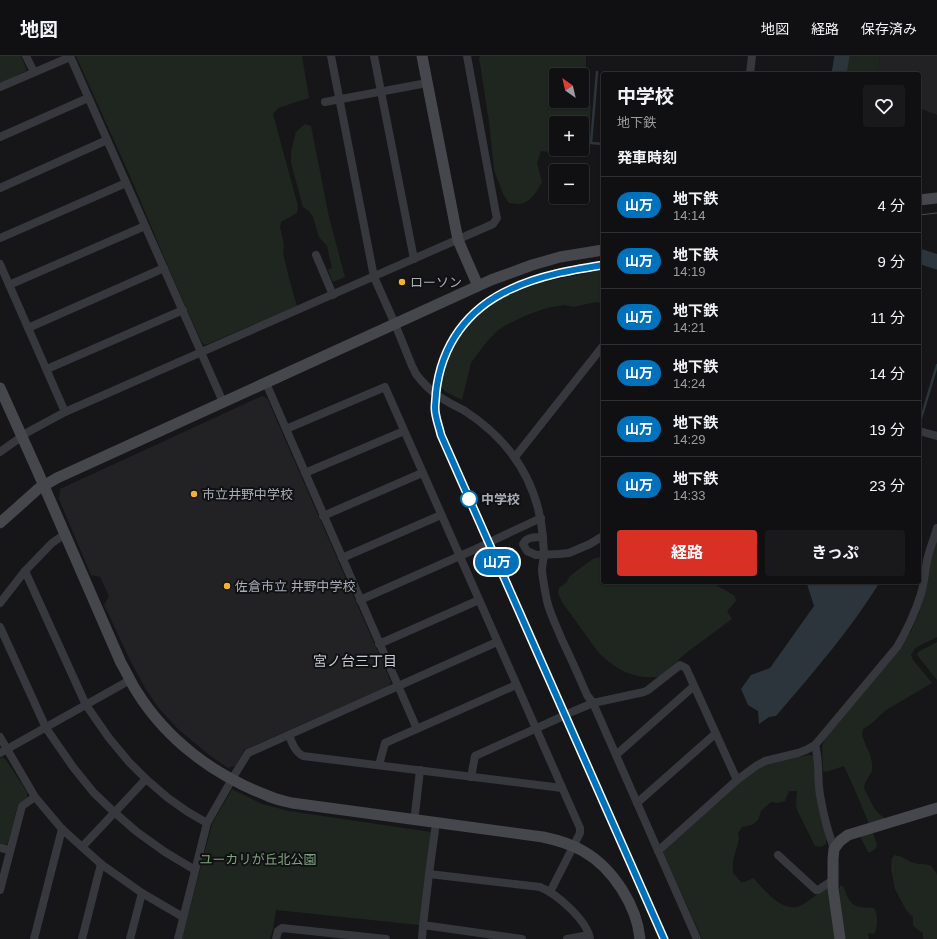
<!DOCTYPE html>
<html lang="ja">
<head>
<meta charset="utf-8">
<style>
	:root { --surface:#101012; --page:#19191b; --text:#f1f3f6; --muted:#9c9d9f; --line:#303032; --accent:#d93025 }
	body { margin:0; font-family:Helvetica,"Noto Sans JP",sans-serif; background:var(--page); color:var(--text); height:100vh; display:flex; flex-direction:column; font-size:15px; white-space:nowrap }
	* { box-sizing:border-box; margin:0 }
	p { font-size:13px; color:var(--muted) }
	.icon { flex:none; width:22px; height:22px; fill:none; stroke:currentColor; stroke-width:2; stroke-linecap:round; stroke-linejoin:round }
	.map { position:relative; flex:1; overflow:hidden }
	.details { position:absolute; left:601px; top:16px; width:320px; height:512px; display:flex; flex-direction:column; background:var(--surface); border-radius:4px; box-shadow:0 1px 3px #0004,0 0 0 1px var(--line) }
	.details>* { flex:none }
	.badge { padding:0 8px; border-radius:13px; font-size:14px; line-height:26px }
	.needle { width:26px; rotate:326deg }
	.controls { position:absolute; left:549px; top:12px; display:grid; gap:8px }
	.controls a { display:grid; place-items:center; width:40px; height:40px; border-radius:4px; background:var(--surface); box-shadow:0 1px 3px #0004,0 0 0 1px var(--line); font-size:20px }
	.map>.badge { position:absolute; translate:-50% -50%; box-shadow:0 0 0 2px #fff }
	h2 { padding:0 16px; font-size:15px; line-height:36px }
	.round { display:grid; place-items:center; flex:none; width:42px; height:42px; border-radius:4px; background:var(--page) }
	.overview { display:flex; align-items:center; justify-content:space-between; height:68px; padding:0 16px }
	h1 { font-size:19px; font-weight:700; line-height:30px }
	.primary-button { display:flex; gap:8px; margin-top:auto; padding:8px 16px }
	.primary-button a { flex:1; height:46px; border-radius:4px; background:var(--accent); color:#fff; font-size:16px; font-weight:700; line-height:46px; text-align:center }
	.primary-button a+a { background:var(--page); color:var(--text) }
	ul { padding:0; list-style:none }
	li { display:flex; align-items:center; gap:12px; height:56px; padding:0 16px; border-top:1px solid var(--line) }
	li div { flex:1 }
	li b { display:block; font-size:15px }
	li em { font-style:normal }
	li .badge { min-width:44px; font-weight:700; text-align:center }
	header { display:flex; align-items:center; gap:24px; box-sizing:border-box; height:56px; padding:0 20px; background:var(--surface); border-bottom:1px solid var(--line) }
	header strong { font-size:19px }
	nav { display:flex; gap:22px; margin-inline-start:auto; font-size:14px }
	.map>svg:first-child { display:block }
	.built { fill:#222225 }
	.green { fill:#1e261f; fill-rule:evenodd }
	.water { fill:#2c353c }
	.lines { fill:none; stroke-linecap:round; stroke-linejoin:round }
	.stream { stroke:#2c353c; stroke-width:2.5 }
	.river { stroke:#2c353c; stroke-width:15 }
	.street { stroke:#37383d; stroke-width:8 }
	.secondary { stroke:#45474d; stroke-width:11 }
	.tram { stroke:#4a4c52; stroke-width:1 }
	.street-bridge { stroke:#37383d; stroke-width:8 }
	.line-casing { stroke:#fff; stroke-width:9 }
	.line { stroke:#0072bc; stroke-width:6 }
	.poi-dot { fill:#f2b134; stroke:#111113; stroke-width:1.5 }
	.stop-dot { fill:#fff; stroke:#0072bc; stroke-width:2 }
	.labels { text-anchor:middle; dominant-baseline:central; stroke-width:4; stroke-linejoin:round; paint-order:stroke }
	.poi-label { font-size:13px; fill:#a8adb8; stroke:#111113; text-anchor:start }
	.stop-label { font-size:13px; font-weight:bold; fill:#a8adb8; stroke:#111113; text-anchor:start }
	.park-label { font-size:13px; fill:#7fa381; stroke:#111113 }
	.neighbourhood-label { font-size:14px; fill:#c9ccd4; stroke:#111113 }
</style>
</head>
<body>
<header>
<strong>地図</strong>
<nav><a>地図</a><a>経路</a><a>保存済み</a></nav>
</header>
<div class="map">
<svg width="937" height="883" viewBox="0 0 937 883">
	<rect width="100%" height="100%" fill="#161618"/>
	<g class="built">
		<path d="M880 0H937V59L919 52V18H877Z"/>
		<path d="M262 340 267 342 391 626 389 630 244 694 235 710 228 712 208 698 178 673 158 651 145 632 130 604 104 549 109 540 100 521 91 519 59 443 60 433Z"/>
	</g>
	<g class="green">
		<path d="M0 0H21L26 12V15L1 27 0 26Z"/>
		<path d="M76 0H302L309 42 278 52 273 58 298 150 297 157 281 166 280 171 284 189 283 197 289 222 297 250 208 288 204 289 201 285 169 213 130 120Z"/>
		<path d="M480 0H586V18L589 45 591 51 590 65C582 72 583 78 582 88V67H556V93H582L581 94 563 98 541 95 537 107 542 126C537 135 531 147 519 148 516 148 512 147 509 147L503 138 494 114 489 66 479 2ZM556 19H582V45H556Z"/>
		<path d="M845 0H880L877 18H842Z"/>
		<path d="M305 68 311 70 329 161 345 221 333 226 328 214 332 212 327 190 319 181 313 161 309 155 303 151 291 107V96L296 76Z"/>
		<path d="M601 214 603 215V247L596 246 573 251 564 249 547 252 527 259 506 269 497 275 485 288 471 307 462 344 446 336 440 330 441 322 450 296 465 272 477 259 490 248 512 237 539 227Z"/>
		<path d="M937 482V581L915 592 911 599 913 604 932 627 886 654 871 668 863 673 862 679 866 690 870 698 872 707V715L865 727 864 732 874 752 879 758 883 761 885 763 869 768 855 734 844 710 826 716 823 715 822 690 825 682 899 593 911 575 919 557 925 538 930 503Z"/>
		<path d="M603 500V526H711L735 540 736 545 727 555 732 563 686 597 660 621C633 623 618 615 599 597L562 546 558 537 559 532 567 526 569 521 583 510 593 503Z"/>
		<path d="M937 586V624L917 599 918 596Z"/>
		<path d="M809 699 814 700 826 776V788L821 791 815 790 797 754 796 748 797 735H789L785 745 778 747 771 746 761 755 758 764 752 769 742 771 738 777 739 783 733 805V817L741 826H745L753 822C765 834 783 859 802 849 811 844 819 836 828 830L835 883H702L664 798V795L739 727 766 708Z"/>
		<path d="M2 701 6 704 27 736V742L18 748 8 787 4 790 0 789V703Z"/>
		<path d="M232 733 262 748 289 755 431 776 419 869 276 854 273 873 270 883H182L212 768Z"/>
		<path d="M873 776 877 789 875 793 871 796H868L860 780Z"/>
		<path d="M895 799 902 801 911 806 918 808H923L930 809 936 816 937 819V883H923V877L918 874 913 869V861L906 854 895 833 891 813 892 802Z"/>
		<path d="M841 829C845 832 845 834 846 838 853 853 859 851 874 852 878 859 878 871 874 878L868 877 869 883H844L839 832Z"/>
	</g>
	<path class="water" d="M808 526H880C850 574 813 617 776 660L769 661 759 668 758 655 748 649 741 633 751 619 770 612 814 550 807 528Z"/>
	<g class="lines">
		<g class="stream">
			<path d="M597 16 591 87 603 88"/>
			<path d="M920 366 937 309"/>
		</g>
		<g class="river">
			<path d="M839 18 842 0"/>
			<path d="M919 200 937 206"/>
		</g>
		<g class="street">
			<path d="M26 0 34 16"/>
			<path d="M70 0 223 346"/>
			<path d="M331 0 374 221 395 268 412 310 416 318"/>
			<path d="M374 0 414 203"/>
			<path d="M750 18 752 0"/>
			<path d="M0 31 70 1"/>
			<path d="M325 46 427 27"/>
			<path d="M0 81 88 42"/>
			<path d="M0 132 107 84"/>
			<path d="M0 182 126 127"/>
			<path d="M316 199 333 239"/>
			<path d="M0 208 65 356"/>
			<path d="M9 229 145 170"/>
			<path d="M28 272 164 212"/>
			<path d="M47 313 183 254"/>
			<path d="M266 327 417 673"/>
			<path d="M465 355C511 385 538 426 543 481 543 487 544 494 544 500 543 505 542 510 542 515 543 525 545 535 547 545 550 558 557 571 562 584 571 602 579 621 587 639L593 647 697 883"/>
			<path d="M286 373 385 331 580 772V777L573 791 550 836"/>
			<path d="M919 375 937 380"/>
			<path d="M0 396 28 376 65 356 493 168 497 162 496 158 467 0"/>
			<path d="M515 401 603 290"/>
			<path d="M305 417 404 375"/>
			<path d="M323 460 422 417"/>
			<path d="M543 481C535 481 526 481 523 488L527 495 536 499 559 498 569 497 590 488 603 480"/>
			<path d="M494 484 541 462"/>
			<path d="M342 502 441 459"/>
			<path d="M25 515 86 649 109 682 129 706 146 723 168 742 188 756 207 767"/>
			<path d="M360 544 478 492"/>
			<path d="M0 547 25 515 52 487 65 478"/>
			<path d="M0 571 46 672 73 711 94 737 114 756 137 776 165 796 195 814"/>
			<path d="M379 588 479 544"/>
			<path d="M574 655 593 647 644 636 648 634 680 609 686 612 737 724"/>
			<path d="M289 679C292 687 295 696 303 700L562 732"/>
			<path d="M0 681 35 741 62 773 101 808 142 837 183 861"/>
			<path d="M815 689C820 706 817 722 820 739 823 757 828 776 834 793"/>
			<path d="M0 697 130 624"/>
			<path d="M616 699 694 630"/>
			<path d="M379 709 385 687 516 629"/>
			<path d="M471 721 475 700 559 662"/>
			<path d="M637 747 715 678"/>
			<path d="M415 758 420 714"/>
			<path d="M82 791 146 723"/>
			<path d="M0 792 10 794"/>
			<path d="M658 795 737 724 756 710 765 705 798 697 806 694 815 689 897 591C907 574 915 557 921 538 924 527 925 516 927 505 929 494 934 483 937 472"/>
			<path d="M778 799 816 834H818L833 824"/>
			<path d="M429 818 435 774"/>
			<path d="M0 834 22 750 35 741"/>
			<path d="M34 883 62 773"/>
			<path d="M82 883 101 808"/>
			<path d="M130 883 142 837"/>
			<path d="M178 883 207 767 235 718 248 697 497 586"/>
			<path d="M276 883 278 875 282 872 386 883"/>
			<path d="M422 883 423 869"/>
			<path d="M522 883 423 869 429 818 540 831C557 838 587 864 590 883"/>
			<path d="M567 883 589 879"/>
		</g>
		<g class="secondary">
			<path d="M422 0 458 184 478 230"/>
			<path d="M919 144 937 142"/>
			<path d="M0 332 37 414 121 607C127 617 131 627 137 636 167 684 214 719 266 739 274 743 283 745 292 747L543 781C557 784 571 788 583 795 613 812 637 850 640 883"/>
			<path d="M0 467 38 433 57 422 491 224 532 209 560 201 603 194"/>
			<path d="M840 883 833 832V803L834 793 840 785 848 779 937 752"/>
		</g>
		<g class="tram">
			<path d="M919 159 937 157"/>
			<path d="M603 209C572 215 540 219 511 233 469 252 441 290 436 337 436 341 435 347 435 352 435 360 439 370 441 379L664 883"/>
		</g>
		<g class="street-bridge">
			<path d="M416 318C431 338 444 344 465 355"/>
			<path d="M478 492 494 484"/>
			<path d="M559 662 574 655"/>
		</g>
	</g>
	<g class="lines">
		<g class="line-casing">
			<path id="line" d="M603 209C572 214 540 219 511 233 468 252 441 289 436 337 436 341 435 347 435 352 435 361 439 370 441 379L664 883"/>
		</g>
		<use href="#line" class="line"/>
	</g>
	<g class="poi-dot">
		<circle cx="402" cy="226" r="4"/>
		<circle cx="194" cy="438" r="4"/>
		<circle cx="227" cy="530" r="4"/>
	</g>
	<circle class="stop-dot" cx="469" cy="443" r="8"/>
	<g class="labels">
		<g class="poi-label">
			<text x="410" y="226">ローソン</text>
			<text x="202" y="438">市立井野中学校</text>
			<text x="235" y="530">佐倉市立 井野中学校</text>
		</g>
		<g class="stop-label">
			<text x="481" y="443">中学校</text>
		</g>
		<g class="park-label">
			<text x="258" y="803">ユーカリが丘北公園</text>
		</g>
		<g class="neighbourhood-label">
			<text x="355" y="605">宮ノ台三丁目</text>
		</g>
	</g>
</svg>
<div class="controls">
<a><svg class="needle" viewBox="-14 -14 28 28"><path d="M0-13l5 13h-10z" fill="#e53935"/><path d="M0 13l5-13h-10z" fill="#9c9d9f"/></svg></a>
<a>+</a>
<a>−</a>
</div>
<b class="badge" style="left:497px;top:506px;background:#0072bc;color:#fff">山万</b>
<section class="details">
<div class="overview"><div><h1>中学校</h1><p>地下鉄</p></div><a class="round"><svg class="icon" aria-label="heart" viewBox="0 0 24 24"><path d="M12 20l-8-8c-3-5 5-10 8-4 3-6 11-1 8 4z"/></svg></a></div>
<h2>発車時刻</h2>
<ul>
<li><span class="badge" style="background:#0072bc;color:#fff">山万</span><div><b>地下鉄</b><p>14:14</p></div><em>4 分</em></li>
<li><span class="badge" style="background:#0072bc;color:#fff">山万</span><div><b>地下鉄</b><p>14:19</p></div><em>9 分</em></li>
<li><span class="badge" style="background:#0072bc;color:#fff">山万</span><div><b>地下鉄</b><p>14:21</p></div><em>11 分</em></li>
<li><span class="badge" style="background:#0072bc;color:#fff">山万</span><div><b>地下鉄</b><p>14:24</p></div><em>14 分</em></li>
<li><span class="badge" style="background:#0072bc;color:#fff">山万</span><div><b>地下鉄</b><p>14:29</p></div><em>19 分</em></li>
<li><span class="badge" style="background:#0072bc;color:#fff">山万</span><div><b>地下鉄</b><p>14:33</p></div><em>23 分</em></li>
</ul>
<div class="primary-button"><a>経路</a><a>きっぷ</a></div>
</section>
</div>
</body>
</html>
